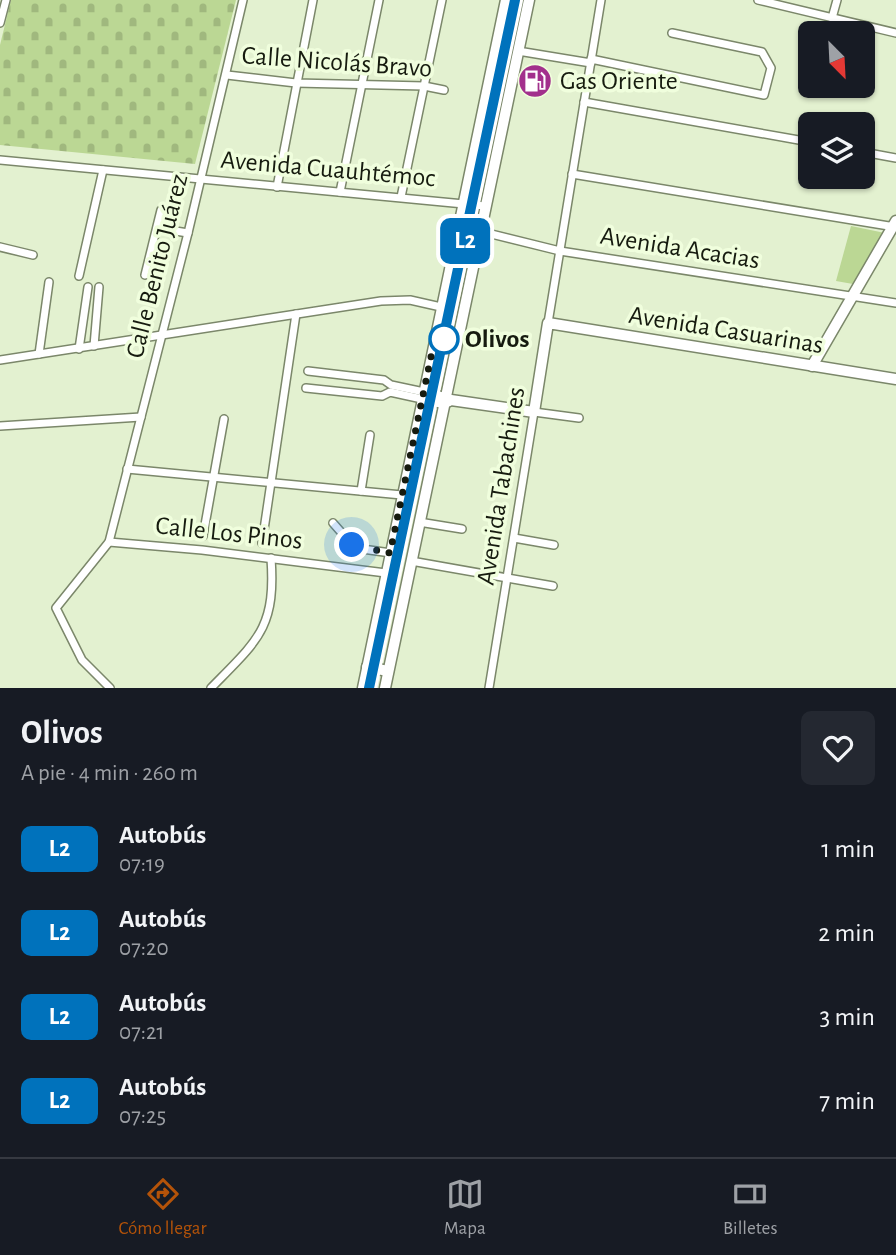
<!DOCTYPE html>
<html lang="es">
<head>
<meta charset="utf-8">
<style>
	:root { --surface:#171b24; --page:#242831; --text:#f1f3f6; --muted:#9ea1a6; --line:#363941; --accent:#b45309 }
	body { margin:0; font-family:"Alegreya Sans",sans-serif; background:var(--page); color:var(--text); height:100vh; display:flex; flex-direction:column; font-size:26px; white-space:nowrap }
	* { box-sizing:border-box; margin:0 }
	p { font-size:23px; color:var(--muted) }
	.icon { flex:none; width:38px; height:38px; fill:none; stroke:currentColor; stroke-width:2; stroke-linecap:round; stroke-linejoin:round }
	.map { position:relative; height:688px; overflow:hidden }
	.panel { display:flex; flex-direction:column; background:var(--surface); flex:1 }
	.panel>* { flex:none }
	.badge { padding:0 14px; border-radius:10px; font-size:24px; line-height:46px }
	.needle { width:46px; rotate:156deg }
	.controls { position:absolute; left:798px; top:21px; display:grid; gap:14px }
	.controls a { display:grid; place-items:center; width:77px; height:77px; border-radius:10px; background:var(--surface); box-shadow:0 2px 5px #0004; font-size:35px }
	.you { position:absolute; width:35px; height:35px; margin:-18px; border:5px solid #fff; border-radius:50%; background:#1a73e8; box-shadow:0 0 0 10px #1a73e833 }
	.map>.badge { position:absolute; translate:-50% -50%; box-shadow:0 0 0 4px #fff }
	.round { display:grid; place-items:center; flex:none; width:74px; height:74px; border-radius:10px; background:var(--page) }
	.head { display:flex; align-items:center; justify-content:space-between; height:119px; padding:0 21px }
	h1 { font-size:33px; font-weight:700; line-height:52px }
	ul { padding:0; list-style:none }
	li { display:flex; align-items:center; gap:21px; height:84px; padding:0 21px }
	li div { flex:1 }
	li b { display:block; font-size:26px }
	li em { font-style:normal }
	li .badge { min-width:77px; font-weight:700; text-align:center }
	.dock { display:flex; justify-content:space-around; align-items:center; height:98px; border-top:2px solid var(--line); background:var(--surface); font-size:19px; color:var(--muted) }
	.dock a { display:grid; justify-items:center; gap:4px }
	.dock .selected { color:var(--accent) }
	.map>svg:first-child { display:block }
	.cemetery { fill:url(#cemetery-stones) }
	.park { fill:#bbd794 }
	.lines { fill:none; stroke-linecap:round; stroke-linejoin:round }
	.street-casing { stroke:#7b876a; stroke-width:10 }
	.secondary-casing { stroke:#7b876a; stroke-width:13 }
	.street { stroke:#fff; stroke-width:7 }
	.secondary { stroke:#fff; stroke-width:10 }
	.line-casing { stroke:#fff; stroke-width:16 }
	.line { stroke:#0072bc; stroke-width:10 }
	.walk { stroke:#161b0f; stroke-width:7; stroke-dasharray:0 12.6 }
	.stop-dot { fill:#fff; stroke:#0072bc; stroke-width:3.5 }
	.labels { text-anchor:middle; dominant-baseline:central; stroke-width:7; stroke-linejoin:round; paint-order:stroke }
	.street-label { font-size:26px; fill:#161b0f; stroke:#f0fedd }
	.poi-label { font-size:26px; fill:#161b0f; stroke:#f0fedd; text-anchor:start }
	.stop-label { font-size:26px; font-weight:bold; fill:#161b0f; stroke:#f0fedd; text-anchor:start }
</style>
</head>
<body>
<div class="map">
<svg width="896" height="688" viewBox="0 0 896 688">
	<defs>
		<pattern id="cemetery-stones" width="16" height="16" patternUnits="userSpaceOnUse" patternTransform="scale(1.75)"><rect width="16" height="16" fill="#bbd794"/><path d="M2 7V4a2 2 0 0 1 4 0v3zM10 15v-3a2 2 0 0 1 4 0v3z" fill="#a0b87e"/></pattern>
	</defs>
	<rect width="100%" height="100%" fill="#e3f1d0"/>
	<path class="cemetery" d="M11 0H236L195 164 0 145V45Z"/>
	<path class="park" d="M851 226 885 233 853 284 836 281Z"/>
	<g class="lines">
		<g class="street-casing">
			<g id="street">
				<path d="M758 0 896 33"/>
				<path d="M832 18 837 0"/>
				<path d="M0 23 6 0"/>
				<path d="M518 51 591 63"/>
				<path d="M591 59 764 95 771 68 762 52 672 33"/>
				<path d="M227 75 296 83 424 86 444 90"/>
				<path d="M584 102 810 142"/>
				<path d="M863 152 896 158"/>
				<path d="M0 160 485 206"/>
				<path d="M572 174 895 227"/>
				<path d="M277 187 313 0"/>
				<path d="M340 192 379 0"/>
				<path d="M401 197 442 0"/>
				<path d="M459 226 560 251 896 303"/>
				<path d="M157 228 188 233"/>
				<path d="M0 247 33 255"/>
				<path d="M145 275 161 210"/>
				<path d="M79 276 103 170"/>
				<path d="M548 323 601 0"/>
				<path d="M94 346 99 287"/>
				<path d="M79 349 88 287"/>
				<path d="M39 354 49 282"/>
				<path d="M0 360 381 301 410 300 441 307"/>
				<path d="M308 371 384 380 391 385 424 392"/>
				<path d="M306 388 382 396 390 392 422 399"/>
				<path d="M0 426 141 417"/>
				<path d="M127 469 402 495"/>
				<path d="M361 491 370 435"/>
				<path d="M419 522 462 529"/>
				<path d="M333 523 355 548 391 553"/>
				<path d="M203 536 224 419"/>
				<path d="M514 538 554 545"/>
				<path d="M109 542 202 550 386 573"/>
				<path d="M262 543 296 314"/>
				<path d="M411 561 553 586"/>
				<path d="M110 688 82 660 56 608 109 542 188 233 243 0"/>
				<path d="M211 688C258 640 276 628 271 558"/>
				<path d="M489 688 534 412 579 418"/>
			</g>
		</g>
		<g class="secondary-casing">
			<g id="secondary">
				<path d="M812 366 896 221"/>
				<path d="M424 392 451 400 534 412 548 323 896 379"/>
				<path d="M422 399 444 403 449 401"/>
				<path d="M367 667 388 671"/>
				<path d="M363 688 506 0"/>
				<path d="M385 688 529 0"/>
			</g>
		</g>
		<use href="#street" class="street"/>
		<use href="#secondary" class="secondary"/>
	</g>
	<g class="lines">
		<g class="line-casing">
			<path id="line" d="M369 688 515 0"/>
		</g>
		<use href="#line" class="line"/>
		<path class="walk" d="M352 545 390 553 437 328 444 339"/>
	</g>
	<defs>
		<g id="fuel-disc" transform="scale(1.75)"><circle r="9.5" fill="#a2308c" stroke="#f0fedd"/><path d="M-5.5-6h7V0h2V4h1.3V-2.5L3-4.5l.8-.8L6-3V5H2.5V1h-1V6h-7ZM-4.2-4.7v3.2H.2V-4.7Z" fill="#fff"/></g>
	</defs>
	<g fill-rule="evenodd">
		<use href="#fuel-disc" x="535" y="81"/>
	</g>
	<circle class="stop-dot" cx="444" cy="339" r="14"/>
	<g class="labels">
		<g class="street-label">
			<text transform="translate(337 62) rotate(4)">Calle Nicolás Bravo</text>
			<text transform="translate(328 169) rotate(5)">Avenida Cuauhtémoc</text>
			<text transform="translate(680 248) rotate(9)">Avenida Acacias</text>
			<text transform="translate(157 266) rotate(-76)">Calle Benito Juárez</text>
			<text transform="translate(726 330) rotate(9)">Avenida Casuarinas</text>
			<text transform="translate(501 486) rotate(-81)">Avenida Tabachines</text>
			<text transform="translate(229 533) rotate(6)">Calle Los Pinos</text>
		</g>
		<g class="poi-label">
			<text x="560" y="81">Gas Oriente</text>
		</g>
		<g class="stop-label">
			<text x="465" y="339">Olivos</text>
		</g>
	</g>
</svg>
<div class="controls">
<a><svg class="needle" viewBox="-14 -14 28 28"><path d="M0-13l5 13h-10z" fill="#e53935"/><path d="M0 13l5-13h-10z" fill="#9ea1a6"/></svg></a>
<a><svg class="icon" aria-label="layers" viewBox="0 0 24 24"><path d="M12 4l9 5-9 5-9-5zM3 14l9 5 9-5"/></svg></a>
</div>
<div class="you" style="left:352px;top:545px"></div>
<b class="badge" style="left:465px;top:241px;background:#0072bc;color:#fff">L2</b>
</div>
<section class="panel">
<div class="head"><div><h1>Olivos</h1><p>A pie · 4 min · 260 m</p></div><a class="round"><svg class="icon" aria-label="heart" viewBox="0 0 24 24"><path d="M12 20l-8-8c-3-5 5-10 8-4 3-6 11-1 8 4z"/></svg></a></div>
<ul>
<li><span class="badge" style="background:#0072bc;color:#fff">L2</span><div><b>Autobús</b><p>07:19</p></div><em>1 min</em></li>
<li><span class="badge" style="background:#0072bc;color:#fff">L2</span><div><b>Autobús</b><p>07:20</p></div><em>2 min</em></li>
<li><span class="badge" style="background:#0072bc;color:#fff">L2</span><div><b>Autobús</b><p>07:21</p></div><em>3 min</em></li>
<li><span class="badge" style="background:#0072bc;color:#fff">L2</span><div><b>Autobús</b><p>07:25</p></div><em>7 min</em></li>
</ul>
</section>
<nav class="dock">
<a class="selected"><svg class="icon" aria-label="directions" viewBox="0 0 24 24"><path d="M12 3l9 9-9 9-9-9zM9 14v-3h6M13 9l2 2-2 2"/></svg>Cómo llegar</a>
<a><svg class="icon" aria-label="map" viewBox="0 0 24 24"><path d="M3 6l6-2 6 2 6-2v14l-6 2-6-2-6 2zM9 4v14M15 6v14"/></svg>Mapa</a>
<a><svg class="icon" aria-label="tickets" viewBox="0 0 24 24"><path d="M3 7h18v10H3zM15 7v10"/></svg>Billetes</a>
</nav>
</body>
</html>
